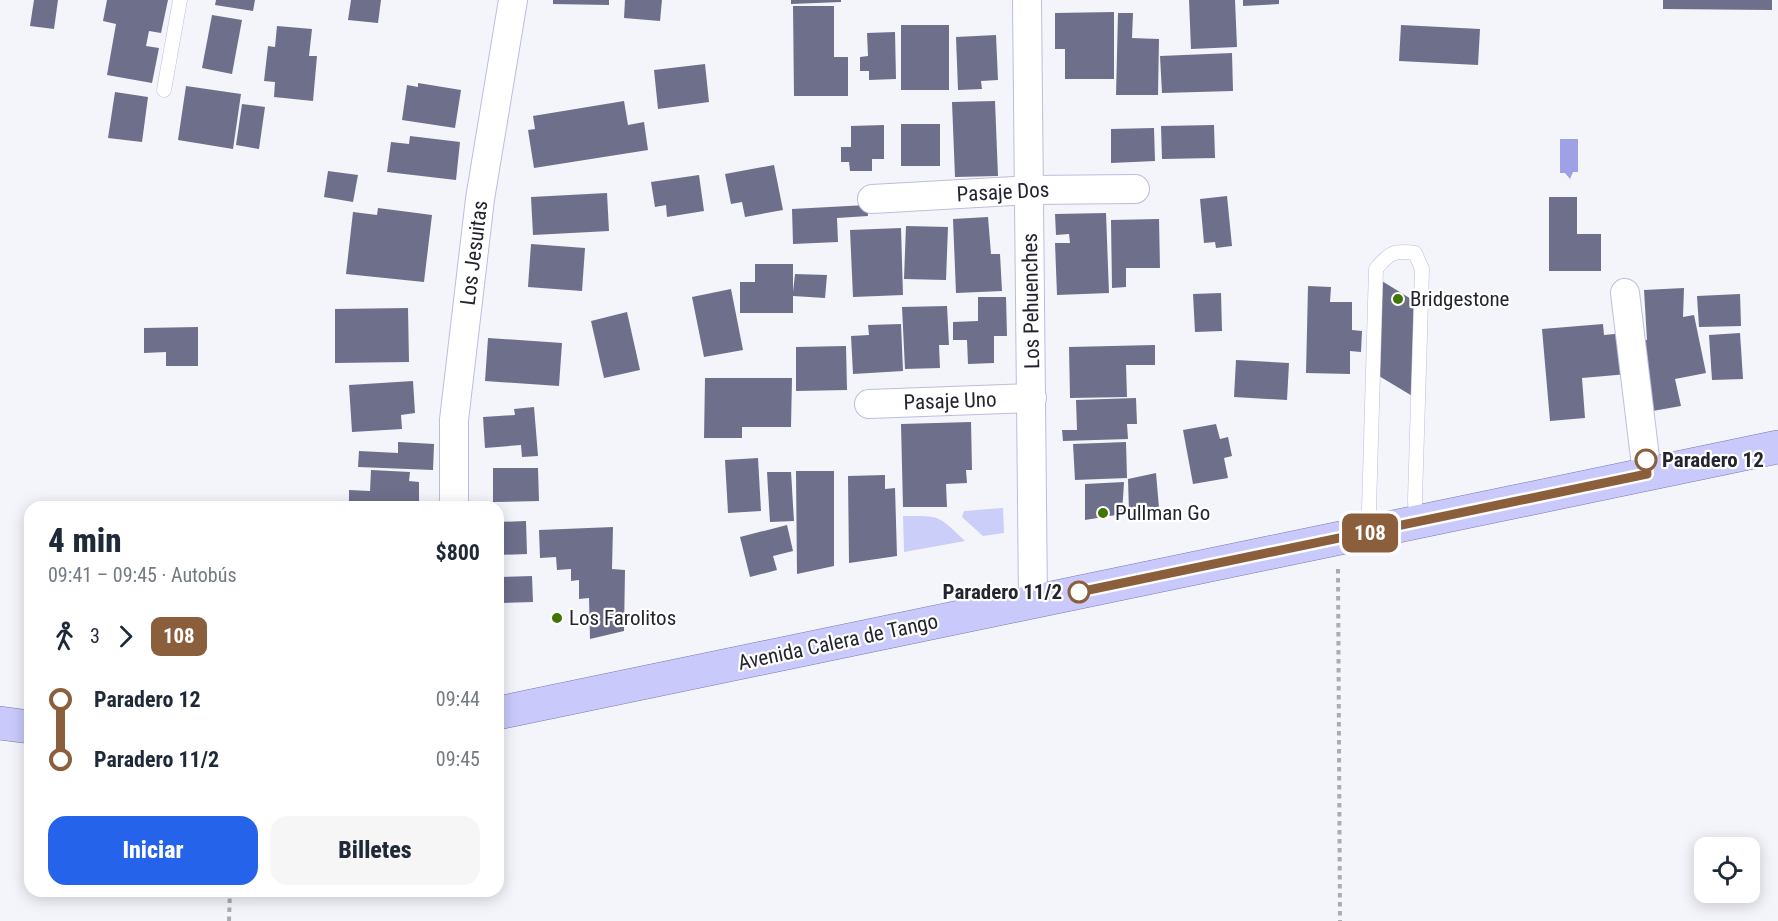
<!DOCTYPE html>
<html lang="es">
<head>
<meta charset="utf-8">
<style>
	:root { --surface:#fff; --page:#f6f6f7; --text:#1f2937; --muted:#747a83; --accent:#2563eb }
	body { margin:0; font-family:"Roboto Condensed",sans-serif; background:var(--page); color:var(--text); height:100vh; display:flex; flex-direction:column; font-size:22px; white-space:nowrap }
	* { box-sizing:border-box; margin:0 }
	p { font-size:20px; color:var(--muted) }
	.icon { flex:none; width:33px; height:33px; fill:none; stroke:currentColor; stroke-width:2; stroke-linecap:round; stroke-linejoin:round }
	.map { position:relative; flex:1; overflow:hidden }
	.panel { position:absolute; left:24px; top:501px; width:480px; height:396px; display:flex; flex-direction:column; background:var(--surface); border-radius:18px; box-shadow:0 3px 15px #0003 }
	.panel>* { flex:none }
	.badge { padding:0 12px; border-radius:9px; font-size:21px; line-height:39px }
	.tools { position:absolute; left:1694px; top:837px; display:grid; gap:12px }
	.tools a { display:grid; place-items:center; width:66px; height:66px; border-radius:12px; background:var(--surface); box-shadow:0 3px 15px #0003; font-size:30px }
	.map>.badge { position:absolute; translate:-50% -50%; box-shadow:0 0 0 3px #fff }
	.legs { display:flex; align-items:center; gap:9px; height:66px; padding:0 24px; font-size:20px }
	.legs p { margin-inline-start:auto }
	.headline { display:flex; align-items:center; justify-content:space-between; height:102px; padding:0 24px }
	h1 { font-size:33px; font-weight:800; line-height:45px }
	.button { display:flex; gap:12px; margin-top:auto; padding:12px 24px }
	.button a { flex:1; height:69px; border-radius:18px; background:var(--accent); color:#fff; font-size:24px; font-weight:800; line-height:69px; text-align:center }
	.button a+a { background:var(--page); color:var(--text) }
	ul { padding:0 24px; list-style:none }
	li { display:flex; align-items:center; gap:21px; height:60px; font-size:22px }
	li i { display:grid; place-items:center; width:9px; height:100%; margin:0 8px; background:currentColor }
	li i::after { content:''; width:15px; height:15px; margin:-8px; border:4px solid; border-radius:50%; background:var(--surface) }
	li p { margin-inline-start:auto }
	li:first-child i { background:linear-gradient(#0000 50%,currentColor 0) }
	li:last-child i { background:linear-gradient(currentColor 50%,#0000 0) }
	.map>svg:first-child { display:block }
	.green { fill:#cccefa }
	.water { fill:#9fa0e5 }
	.building { fill:#6e6f8b }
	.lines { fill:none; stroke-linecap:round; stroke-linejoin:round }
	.service-casing { stroke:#bcbddd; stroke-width:15 }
	.minor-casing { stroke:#bcbddd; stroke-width:30 }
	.primary-casing { stroke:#7878b2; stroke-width:34 }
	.path { stroke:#aaabb3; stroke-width:4; stroke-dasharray:4.5 4.5; stroke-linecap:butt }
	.service { stroke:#fff; stroke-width:14 }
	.minor { stroke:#fff; stroke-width:28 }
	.primary { stroke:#c9c9fb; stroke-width:33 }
	.line-1-casing { stroke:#fff; stroke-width:14 }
	.line-1 { stroke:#8b5e3c; stroke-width:9 }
	.poi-dot { fill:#427500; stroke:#fff; stroke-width:2 }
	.stop-1-dot { fill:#fff; stroke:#8b5e3c; stroke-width:3 }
	.labels { text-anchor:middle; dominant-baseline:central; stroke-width:4.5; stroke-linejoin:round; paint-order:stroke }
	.street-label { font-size:21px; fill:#23242f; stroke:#fff }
	.poi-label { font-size:21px; fill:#23242f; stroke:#fff; text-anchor:start }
	.stop-label { font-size:21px; font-weight:bold; fill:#23242f; stroke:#fff; text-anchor:start }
</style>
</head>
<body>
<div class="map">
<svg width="1778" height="921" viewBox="0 0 1778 921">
	<rect width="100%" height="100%" fill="#f4f4fb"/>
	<g class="green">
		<path d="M1003 508 1004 533 983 536 962 517 964 511Z"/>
		<path d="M903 516C941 516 938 515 965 541L904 552Z"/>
	</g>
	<path class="water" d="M1560 139H1578V172H1573L1570 179 1565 173H1560Z"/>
	<g class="building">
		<path d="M34 0H58L54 29 30 26Z"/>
		<path d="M107 0H168L161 33 149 31 146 46 159 48 152 83 107 75 116 24 103 21Z"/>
		<path d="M216 0H255L253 11 215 5Z"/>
		<path d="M351 0H381L378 23 348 20Z"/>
		<path d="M553 0H609V5L553 4Z"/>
		<path d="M625 0H662L660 21 624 18Z"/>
		<path d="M791 0H841V2L791 4Z"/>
		<path d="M1189 0H1235L1237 47 1191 49Z"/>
		<path d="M1243 0H1279V4L1243 6Z"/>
		<path d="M1663 0H1772V10L1663 9Z"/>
		<path d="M793 6H834V57H848V96H794Z"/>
		<path d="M1114 12V79H1065V49H1055V13Z"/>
		<path d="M1118 13H1133L1132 38 1159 39 1158 95H1116Z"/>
		<path d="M212 15 242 20 232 74 202 68Z"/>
		<rect x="901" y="25" width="48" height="65"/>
		<path d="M1401 25 1480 29 1478 65 1399 61Z"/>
		<path d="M277 26 312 29 309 56H317L313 101 274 97 275 82 264 81 268 46 275 47Z"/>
		<path d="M895 32 896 79 869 80V71H860V57L868 56 867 33Z"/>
		<path d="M996 35 998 80 981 81 982 89 958 90 956 37Z"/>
		<path d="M1232 53 1233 91 1162 93 1160 56Z"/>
		<path d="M705 64 709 102 658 109 654 70Z"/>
		<path d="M418 83 461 90 455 128 402 120 407 85 418 87Z"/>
		<path d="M186 86 241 94 233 149 178 140Z"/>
		<path d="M115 92 148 97 142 142 108 138Z"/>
		<path d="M624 101 628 125 644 122 648 150 534 168 528 130 535 129 533 116Z"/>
		<path d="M995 101 998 176 955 177 952 102Z"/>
		<path d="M242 104 265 107 259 149 236 145Z"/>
		<rect x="901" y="124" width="39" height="42"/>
		<path d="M884 125V159H872V171H850L849 162H841V147H851V126Z"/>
		<path d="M1214 125 1215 158 1162 159 1161 126Z"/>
		<path d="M1154 128 1155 161 1111 163V129Z"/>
		<path d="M410 136 460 142 456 180 387 172 391 142 409 144Z"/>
		<path d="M774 165 783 210 745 217 742 202 731 204 725 174Z"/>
		<path d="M328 171 358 175 353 202 324 197Z"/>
		<path d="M699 175 704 211 667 217 666 205 655 207 651 182Z"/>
		<path d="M607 193 609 231 533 235 531 197Z"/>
		<path d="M1227 196 1232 246 1216 248 1215 242 1204 243 1200 199Z"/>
		<path d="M1549 197H1577V234H1601V271H1549Z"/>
		<path d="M867 205 868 216 837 218 838 242 793 244 792 209Z"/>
		<path d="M378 208 432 215 424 282 346 274 353 212 377 215Z"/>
		<path d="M1106 213 1109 293 1057 295 1055 243H1070L1069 234 1056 235 1055 214Z"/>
		<path d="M988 217 991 254H1000L1002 291 956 293 953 219Z"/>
		<path d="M1159 219 1160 268H1126V287L1112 288 1111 220Z"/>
		<path d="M906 226 948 227 946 280 904 279Z"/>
		<path d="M901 228 903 295 853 297 850 230Z"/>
		<path d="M531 244 585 248 582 291 528 287Z"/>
		<path d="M755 264H793V292L795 274 827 275 825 298 793 296V313H740V282H755Z"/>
		<path d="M1377 278 1416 302 1414 397 1374 373Z"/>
		<path d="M1308 286 1331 287 1330 302H1352V330L1362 331 1361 352 1350 351V374L1306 373Z"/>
		<path d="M1684 288 1683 317 1694 315 1706 373 1675 379 1681 406 1647 412 1641 340H1647L1644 290Z"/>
		<path d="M731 289 743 350 704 357 692 297Z"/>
		<path d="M1221 293 1222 331 1195 332 1193 294Z"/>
		<path d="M1740 294 1741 326 1699 327 1697 296Z"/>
		<path d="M978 297H1006L1007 336H994V363L968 364 967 340H953V322L978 321Z"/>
		<path d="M947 306 949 345H939L940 368 905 369 902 307Z"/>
		<path d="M408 308 409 362 335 363V309Z"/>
		<path d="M627 312 640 370 604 378 591 321Z"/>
		<path d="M901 324 903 371 853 374 851 336 869 335 868 325Z"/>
		<path d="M1603 324 1604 335 1625 333 1628 374 1582 378 1585 418 1550 421 1542 329Z"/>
		<path d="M198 327V366H166V352L144 353V328Z"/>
		<path d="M1740 333 1743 379 1712 380 1709 335Z"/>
		<path d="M488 338 562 343 559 386 485 381Z"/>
		<path d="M1155 345V365H1126L1127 397 1070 398 1069 347Z"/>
		<path d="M846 346 847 390 796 391V347Z"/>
		<path d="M1236 360 1289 363 1287 400 1234 397Z"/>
		<path d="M705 378H792L791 427H742V438H704Z"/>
		<path d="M413 381 415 413 401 415 402 429 352 432 349 385Z"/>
		<path d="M1136 398 1137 424H1127L1128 439 1063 441 1062 430H1077L1076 400Z"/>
		<path d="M534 407 538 456 522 457 521 445 485 448 483 417 515 415 514 409Z"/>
		<path d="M971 422 972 470H966L967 483 946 484 947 507H903L901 424Z"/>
		<path d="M1216 424 1220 439 1228 437 1232 456 1224 458 1228 478 1193 484 1183 430Z"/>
		<path d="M398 442 434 444 433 470 358 467 359 451 398 453Z"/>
		<path d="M1126 442 1127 478 1075 480 1073 444Z"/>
		<path d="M758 458 761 511 728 513 725 460Z"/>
		<path d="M493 468H538L539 501 493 502Z"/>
		<path d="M371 470 410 472 409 481 419 482V507H349V490L370 491Z"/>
		<path d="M796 471H834V566L797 574Z"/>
		<path d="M767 472H791L794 521 770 522Z"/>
		<path d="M1156 473 1159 508 1129 512 1128 479Z"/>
		<path d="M885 475V489L895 488 897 556 849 563 848 476Z"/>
		<path d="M1124 482 1122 514 1085 520V484Z"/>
		<path d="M526 521 527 554 498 555V522Z"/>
		<path d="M787 525 793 551 773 556 777 570 750 577 740 537Z"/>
		<path d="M613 527 612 569 625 570 624 631 590 639 589 598 579 599V580L571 581V569L557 570 556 557 540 558 539 530Z"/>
		<path d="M532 576 533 602 498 603V577Z"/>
	</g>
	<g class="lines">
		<g class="service-casing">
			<g id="service">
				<path d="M164 90 180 0"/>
				<path d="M1371 531 1369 508 1376 269C1389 253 1394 250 1415 253L1422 269 1415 499 1416 523"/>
			</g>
		</g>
		<g class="minor-casing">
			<g id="minor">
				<path d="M1027 0 1033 602"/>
				<path d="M872 199 1030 190 1135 189"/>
				<path d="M1625 293 1647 474"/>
				<path d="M869 404 1032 398"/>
				<path d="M454 507V420L480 199 513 0"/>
			</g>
		</g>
		<g class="primary-casing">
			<g id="primary">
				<path d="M498 713 1778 447"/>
				<path d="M0 723 30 727"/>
			</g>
		</g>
		<g class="path">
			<path d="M1338 569 1340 921"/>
			<path d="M229 921 230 891"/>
		</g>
		<use href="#service" class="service"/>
		<use href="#minor" class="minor"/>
		<use href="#primary" class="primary"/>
	</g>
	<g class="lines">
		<g class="line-1-casing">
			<path id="line-1" d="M1079 592 1647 474 1646 460"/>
		</g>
		<use href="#line-1" class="line-1"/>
	</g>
	<g class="poi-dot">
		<circle cx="1398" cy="299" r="6"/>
		<circle cx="1103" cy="513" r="6"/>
		<circle cx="557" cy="618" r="6"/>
	</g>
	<g class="stop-1-dot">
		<circle cx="1646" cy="460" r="10"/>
		<circle cx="1079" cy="592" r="10"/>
	</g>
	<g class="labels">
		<g class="street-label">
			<text transform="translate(1003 192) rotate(-3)">Pasaje Dos</text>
			<text transform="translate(474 253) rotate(-83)">Los Jesuitas</text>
			<text transform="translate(1031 301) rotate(-91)">Los Pehuenches</text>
			<text transform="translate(950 401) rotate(-2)">Pasaje Uno</text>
			<text transform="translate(838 642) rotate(-12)">Avenida Calera de Tango</text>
		</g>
		<g class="poi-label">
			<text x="1410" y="299">Bridgestone</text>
			<text x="1115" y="513">Pullman Go</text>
			<text x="569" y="618">Los Farolitos</text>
		</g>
		<g class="stop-label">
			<text x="1662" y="460">Paradero 12</text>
			<text x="1062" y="592" text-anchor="end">Paradero 11/2</text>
		</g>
	</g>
</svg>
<div class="tools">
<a><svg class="icon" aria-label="locate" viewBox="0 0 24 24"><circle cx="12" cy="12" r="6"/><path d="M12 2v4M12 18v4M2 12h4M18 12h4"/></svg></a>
</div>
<b class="badge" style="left:1370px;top:533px;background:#8b5e3c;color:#fff">108</b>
<section class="panel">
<div class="headline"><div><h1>4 min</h1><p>09:41 – 09:45 · Autobús</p></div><b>$800</b></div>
<div class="legs"><svg class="icon" aria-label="walk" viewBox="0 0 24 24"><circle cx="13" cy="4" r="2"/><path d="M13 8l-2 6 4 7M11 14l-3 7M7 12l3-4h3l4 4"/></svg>3<svg class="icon" aria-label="forward" viewBox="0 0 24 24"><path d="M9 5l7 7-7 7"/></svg><b class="badge" style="background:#8b5e3c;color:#fff">108</b></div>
<ul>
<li><i style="color:#8b5e3c"></i><b>Paradero 12</b><p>09:44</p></li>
<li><i style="color:#8b5e3c"></i><b>Paradero 11/2</b><p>09:45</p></li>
</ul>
<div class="button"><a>Iniciar</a><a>Billetes</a></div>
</section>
</div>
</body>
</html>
